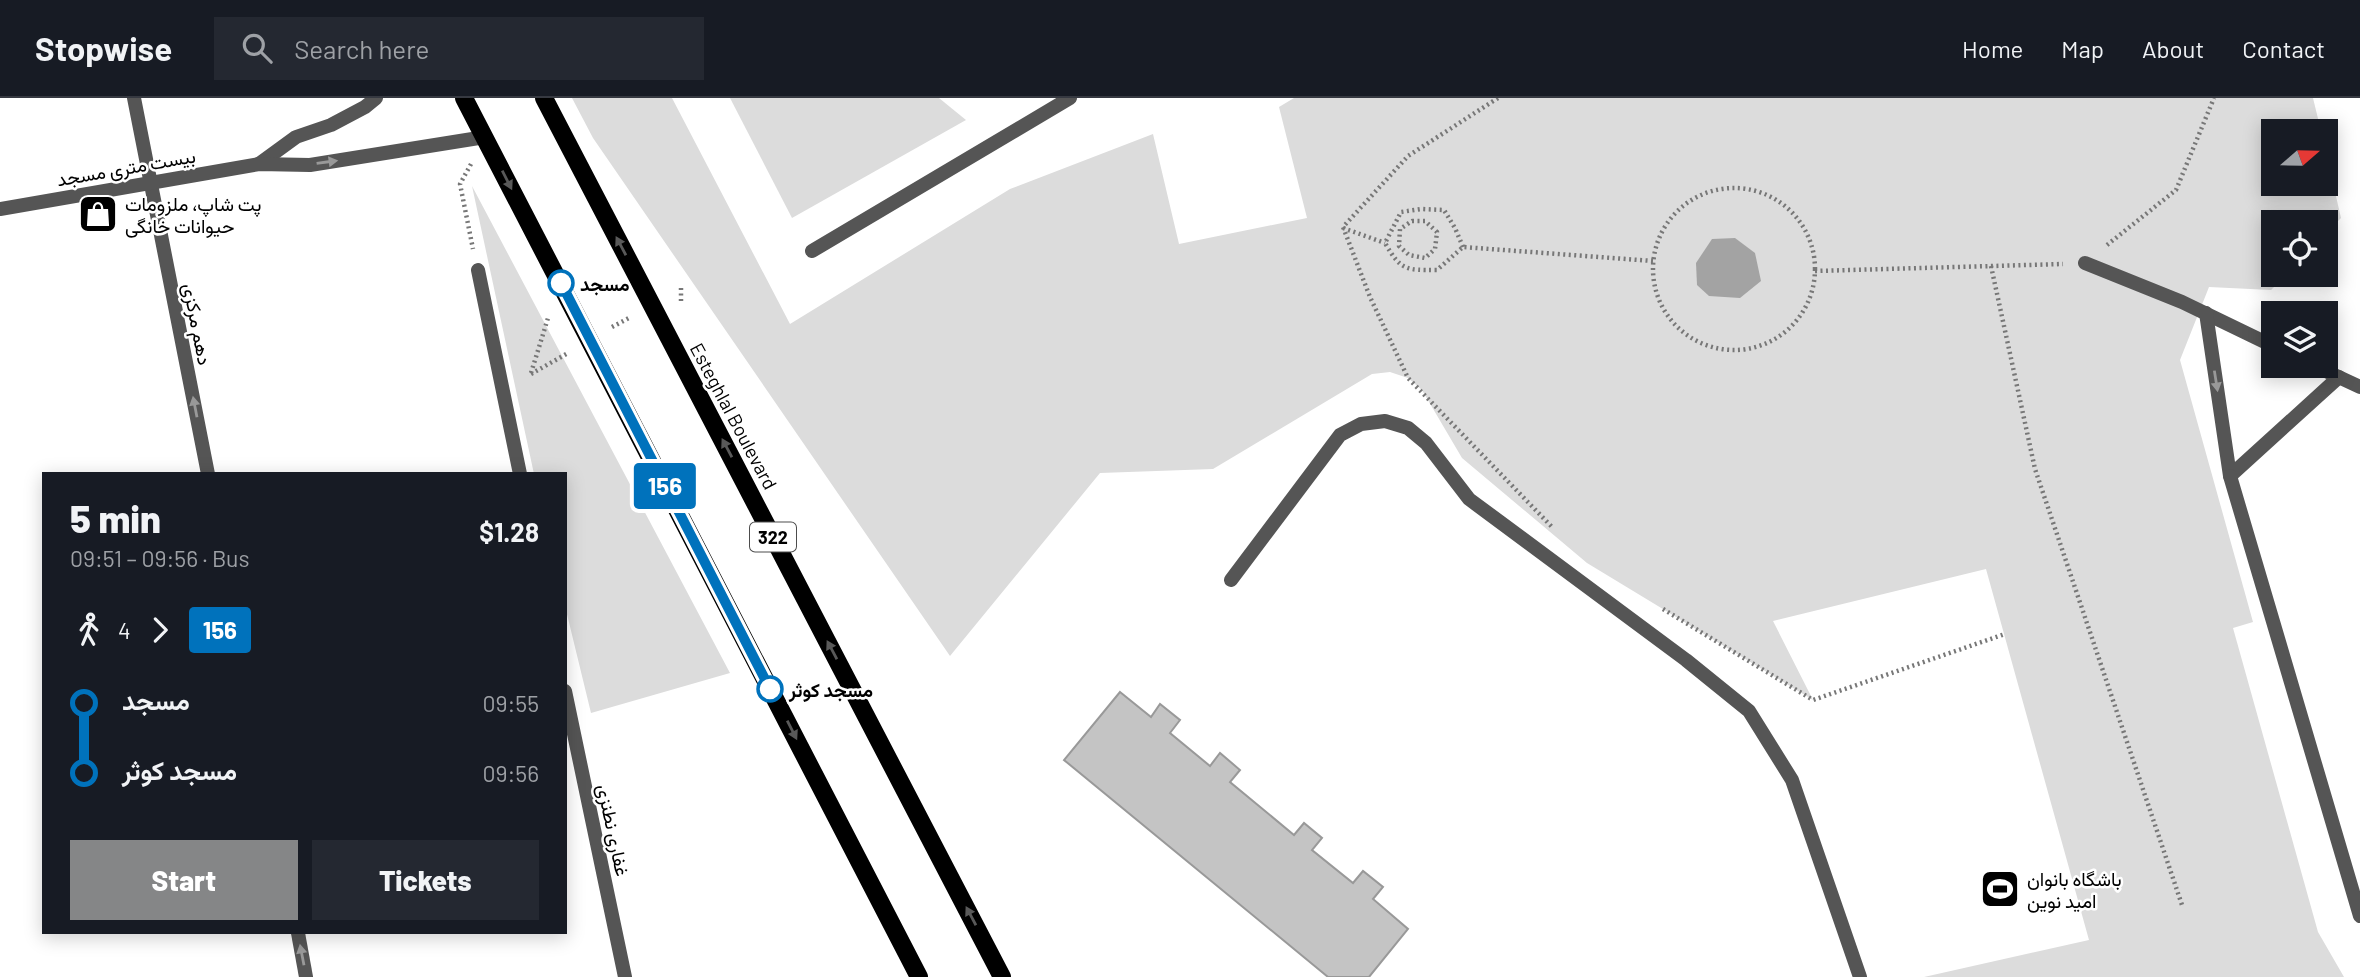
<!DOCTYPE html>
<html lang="en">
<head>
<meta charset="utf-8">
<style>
	:root { --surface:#171b24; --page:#242831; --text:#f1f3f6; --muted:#9ea1a6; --line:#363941; --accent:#858687 }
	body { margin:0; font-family:Barlow,Vazirmatn,sans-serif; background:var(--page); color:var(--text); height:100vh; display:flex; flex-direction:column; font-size:26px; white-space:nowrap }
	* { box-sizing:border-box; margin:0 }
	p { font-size:23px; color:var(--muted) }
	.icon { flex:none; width:38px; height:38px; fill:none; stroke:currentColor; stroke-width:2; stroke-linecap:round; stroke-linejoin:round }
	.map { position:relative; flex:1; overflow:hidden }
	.details { position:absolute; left:42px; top:374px; width:525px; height:462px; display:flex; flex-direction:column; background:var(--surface); border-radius:0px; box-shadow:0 4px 18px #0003 }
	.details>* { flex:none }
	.badge { padding:0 14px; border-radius:5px; font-size:24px; line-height:46px }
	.needle { width:46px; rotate:70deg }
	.fabs { position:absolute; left:2261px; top:21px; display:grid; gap:14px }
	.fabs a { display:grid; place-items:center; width:77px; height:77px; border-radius:0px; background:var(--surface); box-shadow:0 4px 18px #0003; font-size:35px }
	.map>.badge { position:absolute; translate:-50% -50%; box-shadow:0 0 0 4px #fff }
	.legs { display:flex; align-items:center; gap:10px; height:77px; padding:0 28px; font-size:23px }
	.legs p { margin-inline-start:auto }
	.overview { display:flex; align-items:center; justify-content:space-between; height:119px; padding:0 28px }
	h1 { font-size:38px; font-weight:800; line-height:52px }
	.action { display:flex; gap:14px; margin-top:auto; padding:14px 28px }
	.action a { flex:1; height:80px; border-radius:0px; background:var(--accent); color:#fff; font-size:28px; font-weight:800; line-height:80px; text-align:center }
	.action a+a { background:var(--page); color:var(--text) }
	ul { padding:0 28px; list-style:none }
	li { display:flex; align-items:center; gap:24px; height:70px; font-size:26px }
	li i { display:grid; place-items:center; width:10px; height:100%; margin:0 9px; background:currentColor }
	li i::after { content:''; width:18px; height:18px; margin:-9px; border:5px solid; border-radius:50%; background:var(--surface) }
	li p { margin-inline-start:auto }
	li:first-child i { background:linear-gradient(#0000 50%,currentColor 0) }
	li:last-child i { background:linear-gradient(currentColor 50%,#0000 0) }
	header { display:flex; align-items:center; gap:42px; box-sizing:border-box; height:98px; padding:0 35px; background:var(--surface); border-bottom:2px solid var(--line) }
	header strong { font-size:33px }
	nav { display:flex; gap:38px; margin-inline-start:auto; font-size:24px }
	.search { width:490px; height:63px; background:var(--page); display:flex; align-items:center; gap:18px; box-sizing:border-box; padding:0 24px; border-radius:0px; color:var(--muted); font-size:26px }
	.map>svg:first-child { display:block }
	.green { fill:#dcdcdc }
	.water { fill:#a3a3a3 }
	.building { fill:#c4c4c4; stroke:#999; stroke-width:2 }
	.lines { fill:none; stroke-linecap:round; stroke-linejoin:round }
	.path { stroke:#777; stroke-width:4.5; stroke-dasharray:2 3.5; stroke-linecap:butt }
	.lane { stroke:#555; stroke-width:14 }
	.street { stroke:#555; stroke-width:14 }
	.primary { stroke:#000; stroke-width:18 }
	.oneway { fill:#999 }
	.oneway2 { fill:#595959 }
	.line-1-casing { stroke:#fff; stroke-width:16 }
	.line-1 { stroke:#0072bc; stroke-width:10 }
	.stop-1-dot { fill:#fff; stroke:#0072bc; stroke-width:3.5 }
	.labels { text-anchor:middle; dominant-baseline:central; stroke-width:5; stroke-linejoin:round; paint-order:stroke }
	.shield { fill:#fff; stroke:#4c4c4c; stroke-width:2 }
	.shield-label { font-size:18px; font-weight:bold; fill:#000 }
	.street-label { font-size:19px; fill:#000; stroke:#fff }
	.poi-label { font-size:19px; fill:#000; stroke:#fff; text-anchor:start }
	.stop-label { font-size:19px; font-weight:bold; fill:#000; stroke:#fff; text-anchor:start }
</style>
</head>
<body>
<header>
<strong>Stopwise</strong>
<div class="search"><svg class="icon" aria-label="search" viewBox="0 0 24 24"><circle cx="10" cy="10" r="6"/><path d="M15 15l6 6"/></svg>Search here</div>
<nav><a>Home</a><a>Map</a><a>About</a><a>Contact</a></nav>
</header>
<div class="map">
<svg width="2360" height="879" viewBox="0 0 2360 879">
	<rect width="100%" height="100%" fill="#fff"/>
	<g class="green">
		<path d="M572 0H672L790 226 1010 91 1153 36 1179 146 1307 120 1279 9 1294 0H2313L2321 33H2273V86H2326V55L2341 120 2326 135V124H2273V177H2286L2271 192 2209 189 2180 262 2253 524 2233 530 2318 834 2344 879H1924L2089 842 1986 471 1773 523 1813 602 1587 465 1462 360 1422 292 1408 280 1390 274 1372 276 1213 371 1100 375 950 558 593 40Z"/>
		<path d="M730 0H939L966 22 792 120Z"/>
		<path d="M472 88 730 575 591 615 565 508V376H534Z"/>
	</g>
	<path class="water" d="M1735 140 1755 155 1761 183 1740 200 1709 198 1697 187 1696 165 1712 141Z"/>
	<path class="building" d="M1120 594 1151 619 1160 606 1180 622 1170 635 1210 668 1220 655 1240 672 1230 684 1294 737 1304 725 1322 740 1312 752 1353 785 1363 773 1383 789 1373 801 1408 831 1369 879H1328L1064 662Z"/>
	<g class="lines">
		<g class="path">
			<path d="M1498 0 1408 58 1343 129 1370 199 1408 280 1553 430"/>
			<path d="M471 66 460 86 473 151"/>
			<circle cx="1734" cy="171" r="81"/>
			<path d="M1412 123H1425L1437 134 1435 151 1425 160 1409 157 1399 148 1400 131Z"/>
			<path d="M1343 130 1385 145"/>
			<path d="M2107 147 2176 92 2214 0"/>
			<path d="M1463 149 1455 130 1444 112 1421 111 1401 114 1385 145C1401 173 1406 172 1437 172L1463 149 1653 163"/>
			<path d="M1991 168 2035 371 2183 810"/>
			<path d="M1815 173 2063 166"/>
			<path d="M681 203V190"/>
			<path d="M612 229 629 220"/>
			<path d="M531 275 548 220"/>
			<path d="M531 276 568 255"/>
			<path d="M1663 511 1813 602 2005 536"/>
		</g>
		<path class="lane" d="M812 153 1070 0"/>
		<g class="street">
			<path d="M134 0 208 376"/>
			<path d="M259 66 296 39 331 27 365 9 376 0"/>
			<path d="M0 111 259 66 310 67 485 39"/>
			<path d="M2085 165 2182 204 2273 248"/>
			<path d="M478 172 520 376"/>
			<path d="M2206 215 2230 378 2339 279"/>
			<path d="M2315 268 2360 289"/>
			<path d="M2230 378 2360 818"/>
			<path d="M1231 482 1340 337 1361 326 1385 323 1408 330 1426 345 1469 401 1686 562 1749 613 1792 682 1860 879"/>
			<path d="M565 593 625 879"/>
			<path d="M298 835 306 879"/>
		</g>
		<g class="primary">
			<path d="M464 0 919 879"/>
			<path d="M544 0 1002 879"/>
		</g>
	</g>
	<defs><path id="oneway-solid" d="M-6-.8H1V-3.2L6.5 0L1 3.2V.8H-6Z" transform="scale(1.75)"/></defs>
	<g class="oneway">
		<use href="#oneway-solid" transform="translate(327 64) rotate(-8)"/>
		<use href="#oneway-solid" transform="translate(2216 283) rotate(81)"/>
		<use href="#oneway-solid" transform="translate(195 309) rotate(-101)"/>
		<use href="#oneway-solid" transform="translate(302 857) rotate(-101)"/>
	</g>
	<g class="oneway2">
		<use href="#oneway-solid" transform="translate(507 82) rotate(63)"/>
		<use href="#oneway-solid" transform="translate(621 148) rotate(-118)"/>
		<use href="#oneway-solid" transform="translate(727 350) rotate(-118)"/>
		<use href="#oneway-solid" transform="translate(832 552) rotate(-118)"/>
		<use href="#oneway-solid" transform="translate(792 632) rotate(63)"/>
		<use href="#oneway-solid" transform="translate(971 818) rotate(-118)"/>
	</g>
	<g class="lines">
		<g class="line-1-casing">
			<path id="line-1" d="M561 185 770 591"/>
		</g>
		<use href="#line-1" class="line-1"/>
	</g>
	<defs>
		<g id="shop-square" transform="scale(2.0125)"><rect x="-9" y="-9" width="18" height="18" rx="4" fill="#000" stroke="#fff"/><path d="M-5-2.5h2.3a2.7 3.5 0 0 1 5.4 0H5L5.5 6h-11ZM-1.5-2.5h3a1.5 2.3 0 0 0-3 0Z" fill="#fff"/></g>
		<g id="stadium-square" transform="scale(2.0125)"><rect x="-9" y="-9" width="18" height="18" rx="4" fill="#000" stroke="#fff"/><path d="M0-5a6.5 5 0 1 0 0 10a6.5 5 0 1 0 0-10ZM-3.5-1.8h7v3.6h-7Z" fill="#fff"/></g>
	</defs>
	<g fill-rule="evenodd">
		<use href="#shop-square" x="98" y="116"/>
		<use href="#stadium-square" x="2000" y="791"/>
	</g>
	<g class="stop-1-dot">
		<circle cx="561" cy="185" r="12"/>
		<circle cx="770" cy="591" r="12"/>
	</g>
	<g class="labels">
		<rect class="shield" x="750" y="424.5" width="46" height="29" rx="5"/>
		<g class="shield-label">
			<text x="773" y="439">322</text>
		</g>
		<g class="street-label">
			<text transform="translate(126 69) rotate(-10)">بیست متری مسجد</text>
			<text transform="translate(198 226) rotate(79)">دهم مرکزی</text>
			<text transform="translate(734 318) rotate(62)">Esteghlal Boulevard</text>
			<text transform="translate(614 732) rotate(78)">غفاری نطنزی</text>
		</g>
		<g class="poi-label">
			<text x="125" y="105">پت شاپ، ملزومات<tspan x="125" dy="22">حیوانات خانگی</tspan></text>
			<text x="2027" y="780">باشگاه بانوان<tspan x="2027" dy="22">امید نوین</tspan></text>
		</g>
		<g class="stop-label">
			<text x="580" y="185">مسجد</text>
			<text x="789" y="591">مسجد کوثر</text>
		</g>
	</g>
</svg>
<div class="fabs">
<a><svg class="needle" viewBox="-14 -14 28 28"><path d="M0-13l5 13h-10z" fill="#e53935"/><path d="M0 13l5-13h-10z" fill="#9ea1a6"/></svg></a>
<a><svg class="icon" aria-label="locate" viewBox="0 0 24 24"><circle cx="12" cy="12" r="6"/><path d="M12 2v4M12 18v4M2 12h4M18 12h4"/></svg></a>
<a><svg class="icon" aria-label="layers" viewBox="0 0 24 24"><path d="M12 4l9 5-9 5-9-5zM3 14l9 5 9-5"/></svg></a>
</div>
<b class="badge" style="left:665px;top:388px;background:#0072bc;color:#fff">156</b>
<section class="details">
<div class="overview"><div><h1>5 min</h1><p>09:51 – 09:56 · Bus</p></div><b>$1.28</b></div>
<div class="legs"><svg class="icon" aria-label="walk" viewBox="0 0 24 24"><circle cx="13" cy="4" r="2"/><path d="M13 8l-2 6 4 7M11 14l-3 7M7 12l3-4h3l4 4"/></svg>4<svg class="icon" aria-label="forward" viewBox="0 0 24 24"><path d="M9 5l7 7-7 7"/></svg><b class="badge" style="background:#0072bc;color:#fff">156</b></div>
<ul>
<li><i style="color:#0072bc"></i><b>مسجد</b><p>09:55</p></li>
<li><i style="color:#0072bc"></i><b>مسجد کوثر</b><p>09:56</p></li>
</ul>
<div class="action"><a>Start</a><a>Tickets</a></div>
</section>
</div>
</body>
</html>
